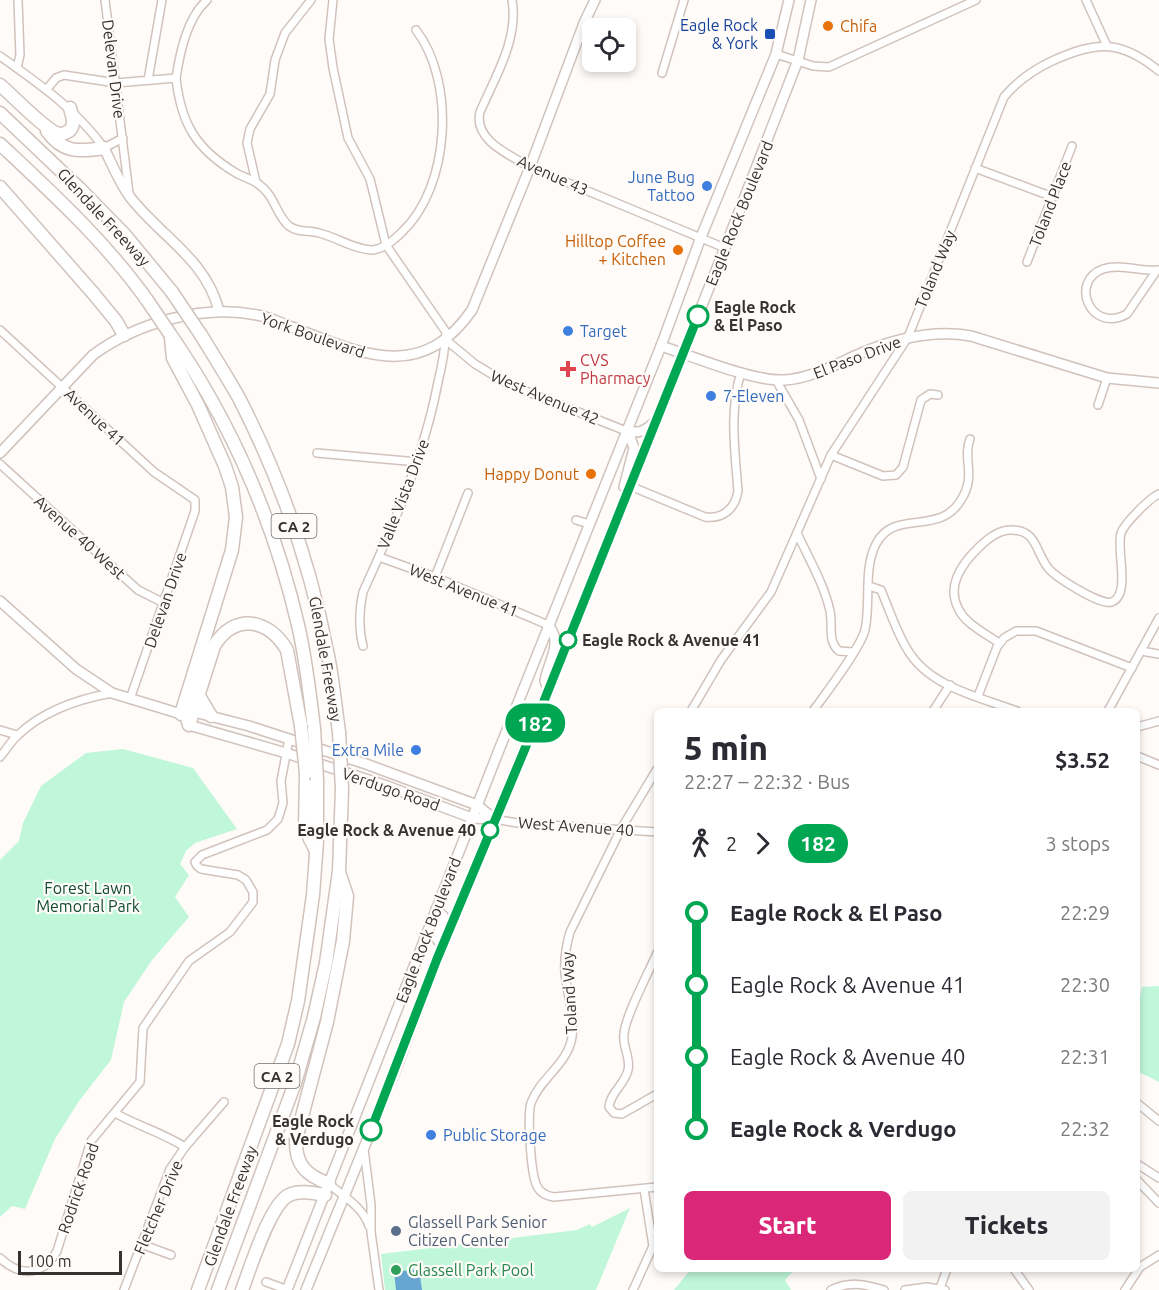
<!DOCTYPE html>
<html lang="en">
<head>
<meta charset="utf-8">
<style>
	:root { --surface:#fff; --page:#f2f2f3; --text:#2b2b33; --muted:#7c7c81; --accent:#db2777 }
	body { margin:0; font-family:Ubuntu,sans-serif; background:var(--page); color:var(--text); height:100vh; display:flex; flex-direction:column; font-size:22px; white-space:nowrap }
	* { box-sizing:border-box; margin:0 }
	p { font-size:20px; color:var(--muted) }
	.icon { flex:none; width:33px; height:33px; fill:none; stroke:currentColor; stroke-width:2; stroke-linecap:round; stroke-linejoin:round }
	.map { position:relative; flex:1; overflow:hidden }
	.side { position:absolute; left:654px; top:708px; width:486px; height:564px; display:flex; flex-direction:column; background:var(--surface); border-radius:9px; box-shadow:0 3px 9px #0003 }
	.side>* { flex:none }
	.badge { padding:0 12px; border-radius:20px; font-size:21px; line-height:39px }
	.tools { position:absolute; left:582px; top:18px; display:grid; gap:12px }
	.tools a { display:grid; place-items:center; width:54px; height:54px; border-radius:9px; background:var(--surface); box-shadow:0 3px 9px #0003; font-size:30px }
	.scale { position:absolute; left:18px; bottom:15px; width:104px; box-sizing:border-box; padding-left:6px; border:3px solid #37322f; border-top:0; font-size:16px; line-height:21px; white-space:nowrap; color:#37322f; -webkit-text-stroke:4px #fefbf9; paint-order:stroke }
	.map>.badge { position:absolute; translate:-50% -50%; box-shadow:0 0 0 3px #fff }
	.legs { display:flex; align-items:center; gap:9px; height:66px; padding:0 30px; font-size:20px }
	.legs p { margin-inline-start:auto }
	.headline { display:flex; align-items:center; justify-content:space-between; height:102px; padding:0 30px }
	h1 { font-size:33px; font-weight:800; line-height:45px }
	.primary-button { display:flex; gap:12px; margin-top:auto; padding:12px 30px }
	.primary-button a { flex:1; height:69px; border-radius:9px; background:var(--accent); color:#fff; font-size:24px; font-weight:800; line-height:69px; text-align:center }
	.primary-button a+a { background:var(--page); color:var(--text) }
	ul { padding:0 30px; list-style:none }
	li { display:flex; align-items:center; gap:21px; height:72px; font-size:22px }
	li i { display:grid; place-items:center; width:9px; height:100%; margin:0 8px; background:currentColor }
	li i::after { content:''; width:15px; height:15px; margin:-8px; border:4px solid; border-radius:50%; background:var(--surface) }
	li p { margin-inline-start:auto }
	li:first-child i { background:linear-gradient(#0000 50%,currentColor 0) }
	li:last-child i { background:linear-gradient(currentColor 50%,#0000 0) }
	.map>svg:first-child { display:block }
	.green { fill:#c0f7da }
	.water { fill:#67a6d1 }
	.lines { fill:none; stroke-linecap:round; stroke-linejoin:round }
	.street-casing { stroke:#d1c3bc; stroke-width:10 }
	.secondary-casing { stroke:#d1c3bc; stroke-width:12 }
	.highway-casing { stroke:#d1c3bc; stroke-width:15 }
	.street { stroke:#fff; stroke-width:7 }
	.secondary { stroke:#fff; stroke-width:9 }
	.highway { stroke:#fff; stroke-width:12 }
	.highway-bridge-casing { stroke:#d1c3bc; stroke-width:15; stroke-linecap:butt }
	.highway-bridge { stroke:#fff; stroke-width:12 }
	.line-1-casing { stroke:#fff; stroke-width:14 }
	.line-1 { stroke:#00a651; stroke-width:9 }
	.food-dot { fill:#e8710a; stroke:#fefbf9; stroke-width:2 }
	.transit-dot { fill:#1a4fb4; stroke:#fefbf9; stroke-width:2 }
	.shop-dot { fill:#3f7fe0; stroke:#fefbf9; stroke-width:2 }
	.stop-1-dot { fill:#fff; stroke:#00a651; stroke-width:3 }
	.health-dot { fill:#e0444e; stroke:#fefbf9; stroke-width:2 }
	.service-dot { fill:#5c6f8a; stroke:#fefbf9; stroke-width:2 }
	.leisure-dot { fill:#2e9e5b; stroke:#fefbf9; stroke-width:2 }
	.labels { text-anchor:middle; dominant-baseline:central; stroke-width:4.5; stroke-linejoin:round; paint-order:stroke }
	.shield { fill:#fefbf9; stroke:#736e6c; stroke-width:1.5 }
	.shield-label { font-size:15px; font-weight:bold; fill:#37322f }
	.transit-label { font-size:16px; fill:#164399; stroke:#fefbf9; text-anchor:end }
	.food-label { font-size:16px; fill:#c56008; stroke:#fefbf9; text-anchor:end }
	.street-label { font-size:16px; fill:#37322f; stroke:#fefbf9 }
	.shop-label { font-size:16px; fill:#366cbe; stroke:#fefbf9; text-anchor:start }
	.stop-label { font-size:16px; font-weight:bold; fill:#37322f; stroke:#fefbf9; text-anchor:start }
	.health-label { font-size:16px; fill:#be3a42; stroke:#fefbf9; text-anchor:start }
	.park-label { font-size:16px; fill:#114b34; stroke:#fefbf9 }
	.service-label { font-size:16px; fill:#4e5e75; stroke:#fefbf9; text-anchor:start }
	.leisure-label { font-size:16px; fill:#27864d; stroke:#fefbf9; text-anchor:start }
</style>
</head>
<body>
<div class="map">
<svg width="1159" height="1290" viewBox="0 0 1159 1290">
	<rect width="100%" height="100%" fill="#fefbf9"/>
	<g class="green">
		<path d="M123 749 193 768 237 829 195 843 186 851 180 864 189 875 175 897 189 917 152 960 124 1002 111 1060 79 1101 55 1139 25 1209 12 1206 0 1217V860L19 841 23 823 41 786 86 753Z"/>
		<path d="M1159 986V1082L1137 1071V1011L1142 987Z"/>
		<path d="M630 1208 596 1290H385L381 1254 577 1230 590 1224 592 1227Z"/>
		<path d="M691 1269H795L785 1280 791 1290H674Z"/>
	</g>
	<path class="water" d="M419 1269 422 1290H396L394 1272Z"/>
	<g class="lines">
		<g class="street-casing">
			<g id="street">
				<path d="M105 0 129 193"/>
				<path d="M333 0 329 39 333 68 348 138 370 179 386 245 446 332C445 349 442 366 438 382 424 456 394 524 363 592 359 611 358 627 363 646"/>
				<path d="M512 0C519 39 495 77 480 112 473 140 510 155 530 167L725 248"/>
				<path d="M1086 0 1107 46"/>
				<path d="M776 54 813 66 829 67 976 0"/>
				<path d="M0 56C39 84 76 109 104 148L123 138"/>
				<path d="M17 68 20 55 18 0"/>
				<path d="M662 73 684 0"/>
				<path d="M176 78C180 52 187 18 207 0"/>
				<path d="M148 80 162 0"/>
				<path d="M47 89 56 78 64 75 116 83 176 78C181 124 196 149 236 173 243 177 251 179 257 183 276 196 275 214 289 226 298 233 309 230 319 233 336 237 353 249 371 250 382 250 394 240 402 232 450 187 456 82 416 30"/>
				<path d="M975 168 1053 197"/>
				<path d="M256 182 247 143 250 129 270 94 275 60 285 33 311 0"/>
				<path d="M1027 262 1072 146"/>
				<path d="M1157 270 1127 314C1090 334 1069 281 1103 269 1120 263 1141 272 1159 270"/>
				<path d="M0 330 154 472 195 500V511L130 699"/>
				<path d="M446 340 475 364 508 384 626 431"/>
				<path d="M776 380 799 420 821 479"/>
				<path d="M1098 405 1107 378"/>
				<path d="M317 453 418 462"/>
				<path d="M831 455 883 476 896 475 903 467 921 400 930 394 938 395"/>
				<path d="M0 464 138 590 164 603"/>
				<path d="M630 486 705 517C723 519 735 509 738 491 735 451 729 411 741 372"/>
				<path d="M576 520 589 524"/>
				<path d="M798 535C809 559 824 584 830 611 833 625 827 641 839 651L853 652"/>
				<path d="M379 557 435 577 548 625"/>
				<path d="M435 577 468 493"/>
				<path d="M869 586 881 590C889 609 896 631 907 649 929 687 979 697 1017 711"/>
				<path d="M999 643C985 633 965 624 958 608 953 598 953 587 957 577 964 560 991 530 1010 530 1038 529 1035 553 1049 569 1057 578 1101 606 1112 602 1131 594 1116 550 1121 533 1125 523 1134 516 1141 508 1147 503 1152 497 1159 494"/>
				<path d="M1141 651 1159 654"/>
				<path d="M978 696 997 647 1004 638 1016 631H1036L1132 668"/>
				<path d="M691 711 721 660 771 592 831 455 908 337 1004 97C1018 80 1033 70 1052 61 1096 41 1120 39 1159 71"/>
				<path d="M813 711C826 693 860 649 865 630 871 603 863 569 876 544 894 508 939 537 961 500 977 475 962 459 970 439"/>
				<path d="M933 711 950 685"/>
				<path d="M1108 711 1159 618"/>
				<path d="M1137 727 1159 721"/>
				<path d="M0 730 17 735"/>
				<path d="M1137 756 1159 765"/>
				<path d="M0 757C6 750 11 741 18 735 43 711 78 699 112 693"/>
				<path d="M657 769 621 829 570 932C566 946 564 959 565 973 567 994 575 1016 572 1037 568 1064 540 1078 531 1103 527 1116 531 1171 536 1184 539 1192 546 1196 554 1197L657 1187"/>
				<path d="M494 819 517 823 657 832"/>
				<path d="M657 953C649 972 625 1016 624 1034 622 1046 631 1058 628 1070 625 1084 610 1093 609 1107L614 1113 622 1114 657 1094"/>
				<path d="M1137 1103 1159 1121"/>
				<path d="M115 1113C138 1126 163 1133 185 1147"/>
				<path d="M364 1149 371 1205V1232L379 1290"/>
				<path d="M1137 1164 1159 1178"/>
				<path d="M1137 1180 1159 1203"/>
				<path d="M329 1184C344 1197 363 1207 369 1226"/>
				<path d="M141 1244 171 1255"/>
				<path d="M0 1258C20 1277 43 1276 57 1251L91 1141 140 1082 143 1028 189 961 230 932 253 902V892L246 880 238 875 201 869 197 866 195 862 202 855 267 830 278 819 283 803 281 781 289 739"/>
				<path d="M1014 1269 1029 1290"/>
				<path d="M266 1282 288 1290"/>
				<path d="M940 1288 947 1269"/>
				<path d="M124 1290 170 1169 185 1147 224 1102"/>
				<path d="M633 1290 653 1246 644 1189"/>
				<path d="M831 1290C849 1281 865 1284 884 1290"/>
				<path d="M905 1290 927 1287 945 1290"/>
				<path d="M1125 1290 1140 1267 1159 1255"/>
			</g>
		</g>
		<g class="secondary-casing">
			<g id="secondary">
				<path d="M104 148C112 164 119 182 130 197 161 237 206 259 219 311"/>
				<path d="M661 346C692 356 754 382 785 380 812 378 834 365 859 354 894 339 932 329 971 336L1107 378 1159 383"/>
				<path d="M626 431C639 434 646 431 655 421"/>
				<path d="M0 453 93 355C136 323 203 304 257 315 269 317 281 323 292 327 360 353 421 384 472 310L530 167 584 23 595 0"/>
				<path d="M624 487 634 448 629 434 626 431"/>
				<path d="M0 601 76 669 112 693 181 714 194 712 249 726 366 764 477 805 494 819"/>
				<path d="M548 689 545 681C548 661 564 643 548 625"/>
				<path d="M186 721 189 725 286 753 387 786 472 818 494 819"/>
				<path d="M436 909 444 917 437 939 443 946"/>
				<path d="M287 1290 497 755 661 346 701 237 776 54 789 0"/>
				<path d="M306 1290 398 1064 437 959 523 751 725 248 798 60 811 0"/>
			</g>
		</g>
		<g class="highway-casing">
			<g id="highway">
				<path d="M0 85C11 94 48 133 60 134 63 135 66 132 69 131 76 125 72 116 70 108"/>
				<path d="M0 113 80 189 125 235 172 292"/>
				<path d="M47 131C63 153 78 152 104 148"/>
				<path d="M0 144C52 193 105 241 147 300"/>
				<path d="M0 187 93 293 116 321 124 335"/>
				<path d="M170 334C231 422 274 522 298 625 306 659 310 694 314 729"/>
				<path d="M201 335C214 356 227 377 239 398 280 478 310 563 327 651 333 678 335 705 339 732"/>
				<path d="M171 338 173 358 198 405 225 466 232 487 236 517 232 550 181 714"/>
				<path d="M199 696 211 716"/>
				<path d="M189 725 214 646C234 613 268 618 287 650L301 726"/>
				<path d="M306 773 305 829 316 851"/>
				<path d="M329 1184C306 1175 295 1165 296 1139L327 1022 343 941 347 896 340 875"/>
				<path d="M198 1290 288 1044 298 1001 313 895 317 841V780"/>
				<path d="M218 1290 295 1083 314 1017 326 963 339 871 342 789"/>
				<path d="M242 1290C250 1269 270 1204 289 1195 300 1190 313 1193 325 1195"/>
			</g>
		</g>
		<use href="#street" class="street"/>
		<use href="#secondary" class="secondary"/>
		<use href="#highway" class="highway"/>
		<g class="highway-bridge-casing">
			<g id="highway-bridge">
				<path d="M172 292 201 335"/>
				<path d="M147 300 170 334"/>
				<path d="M301 726 306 773"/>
				<path d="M314 729 317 780"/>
				<path d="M339 732 342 789"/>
			</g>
		</g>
		<use href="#highway-bridge" class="highway-bridge"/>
	</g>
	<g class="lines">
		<g class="line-1-casing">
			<path id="line-1" d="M371 1130 437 959 524 751 698 316"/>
		</g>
		<use href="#line-1" class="line-1"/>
	</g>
	<g class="food-dot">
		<circle cx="828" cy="26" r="6"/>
		<circle cx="678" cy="250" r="6"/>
		<circle cx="591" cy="474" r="6"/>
	</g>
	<rect class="transit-dot" x="764" y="28" width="12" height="12" rx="3"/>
	<g class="shop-dot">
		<circle cx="707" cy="186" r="6"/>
		<circle cx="568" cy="331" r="6"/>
		<circle cx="711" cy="396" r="6"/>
		<circle cx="416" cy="750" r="6"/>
		<circle cx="431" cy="1135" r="6"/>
	</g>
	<g class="stop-1-dot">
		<circle cx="698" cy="316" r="10"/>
		<circle cx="568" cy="640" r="8"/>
		<circle cx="490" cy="830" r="8"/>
		<circle cx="371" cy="1130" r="10"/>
	</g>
	<path class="health-dot" d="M565 360h6v6h6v6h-6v6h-6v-6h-6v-6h6z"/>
	<circle class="service-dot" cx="396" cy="1231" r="6"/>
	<circle class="leisure-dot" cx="396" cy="1270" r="6"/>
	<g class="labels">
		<g class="shield">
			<rect x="271.5" y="514" width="45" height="24" rx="4.5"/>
			<rect x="254.5" y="1064" width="45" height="24" rx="4.5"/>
		</g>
		<g class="shield-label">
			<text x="294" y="526">CA 2</text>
			<text x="277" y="1076">CA 2</text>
		</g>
		<g class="transit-label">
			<text x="758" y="25">Eagle Rock<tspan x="758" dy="18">&amp; York</tspan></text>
		</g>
		<g class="food-label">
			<text x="840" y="26" text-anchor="start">Chifa</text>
			<text x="666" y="241">Hilltop Coffee<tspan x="666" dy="18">+ Kitchen</tspan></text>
			<text x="579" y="474">Happy Donut</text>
		</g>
		<g class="street-label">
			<text transform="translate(114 69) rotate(83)">Delevan Drive</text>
			<text transform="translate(553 175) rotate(24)">Avenue 43</text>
			<text transform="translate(1050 204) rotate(-69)">Toland Place</text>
			<text transform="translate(739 213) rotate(-68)">Eagle Rock Boulevard</text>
			<text transform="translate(104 217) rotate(47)">Glendale Freeway</text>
			<text transform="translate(935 269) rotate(-68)">Toland Way</text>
			<text transform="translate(313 335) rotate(19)">York Boulevard</text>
			<text transform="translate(857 357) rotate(-21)">El Paso Drive</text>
			<text transform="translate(545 397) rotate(23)">West Avenue 42</text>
			<text transform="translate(95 417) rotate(43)">Avenue 41</text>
			<text transform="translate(403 494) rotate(-69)">Valle Vista Drive</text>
			<text transform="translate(80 537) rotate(42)">Avenue 40 West</text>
			<text transform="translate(464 590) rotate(22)">West Avenue 41</text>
			<text transform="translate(165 600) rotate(-71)">Delevan Drive</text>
			<text transform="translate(326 659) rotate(80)">Glendale Freeway</text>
			<text transform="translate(391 789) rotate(19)">Verdugo Road</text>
			<text transform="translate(576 826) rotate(4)">West Avenue 40</text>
			<text transform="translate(428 930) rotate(-69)">Eagle Rock Boulevard</text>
			<text transform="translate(569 993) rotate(-93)">Toland Way</text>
			<text transform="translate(78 1188) rotate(-71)">Rodrick Road</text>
			<text transform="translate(230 1206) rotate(-70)">Glendale Freeway</text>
			<text transform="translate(158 1207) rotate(-67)">Fletcher Drive</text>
		</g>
		<g class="shop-label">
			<text x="695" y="177" text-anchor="end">June Bug<tspan x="695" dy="18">Tattoo</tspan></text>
			<text x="580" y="331">Target</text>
			<text x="723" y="396">7-Eleven</text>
			<text x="404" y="750" text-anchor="end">Extra Mile</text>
			<text x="443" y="1135">Public Storage</text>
		</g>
		<g class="stop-label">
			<text x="714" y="307">Eagle Rock<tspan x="714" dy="18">&amp; El Paso</tspan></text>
			<text x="582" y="640">Eagle Rock &amp; Avenue 41</text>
			<text x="476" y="830" text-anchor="end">Eagle Rock &amp; Avenue 40</text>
			<text x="354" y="1121" text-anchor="end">Eagle Rock<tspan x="354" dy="18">&amp; Verdugo</tspan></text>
		</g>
		<g class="health-label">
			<text x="580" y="360">CVS<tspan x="580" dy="18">Pharmacy</tspan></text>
		</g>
		<g class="park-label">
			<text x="88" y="888">Forest Lawn<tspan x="88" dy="18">Memorial Park</tspan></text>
		</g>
		<g class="service-label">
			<text x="408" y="1222">Glassell Park Senior<tspan x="408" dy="18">Citizen Center</tspan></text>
		</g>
		<g class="leisure-label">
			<text x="408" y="1270">Glassell Park Pool</text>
		</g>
	</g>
</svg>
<div class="tools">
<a><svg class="icon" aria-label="locate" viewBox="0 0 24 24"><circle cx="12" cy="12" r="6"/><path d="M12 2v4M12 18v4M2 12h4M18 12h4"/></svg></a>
</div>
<div class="scale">100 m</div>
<b class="badge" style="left:535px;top:723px;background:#00a651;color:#fff">182</b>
<section class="side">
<div class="headline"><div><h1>5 min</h1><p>22:27 – 22:32 · Bus</p></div><b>$3.52</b></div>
<div class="legs"><svg class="icon" aria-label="walk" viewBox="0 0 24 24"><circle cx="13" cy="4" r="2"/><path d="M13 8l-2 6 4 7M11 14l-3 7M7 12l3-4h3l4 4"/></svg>2<svg class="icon" aria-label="forward" viewBox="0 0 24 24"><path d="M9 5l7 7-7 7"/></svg><b class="badge" style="background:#00a651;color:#fff">182</b><p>3 stops</p></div>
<ul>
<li><i style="color:#00a651"></i><b>Eagle Rock &amp; El Paso</b><p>22:29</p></li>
<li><i style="color:#00a651"></i><span>Eagle Rock &amp; Avenue 41</span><p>22:30</p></li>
<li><i style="color:#00a651"></i><span>Eagle Rock &amp; Avenue 40</span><p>22:31</p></li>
<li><i style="color:#00a651"></i><b>Eagle Rock &amp; Verdugo</b><p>22:32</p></li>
</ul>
<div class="primary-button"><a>Start</a><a>Tickets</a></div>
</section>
</div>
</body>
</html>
